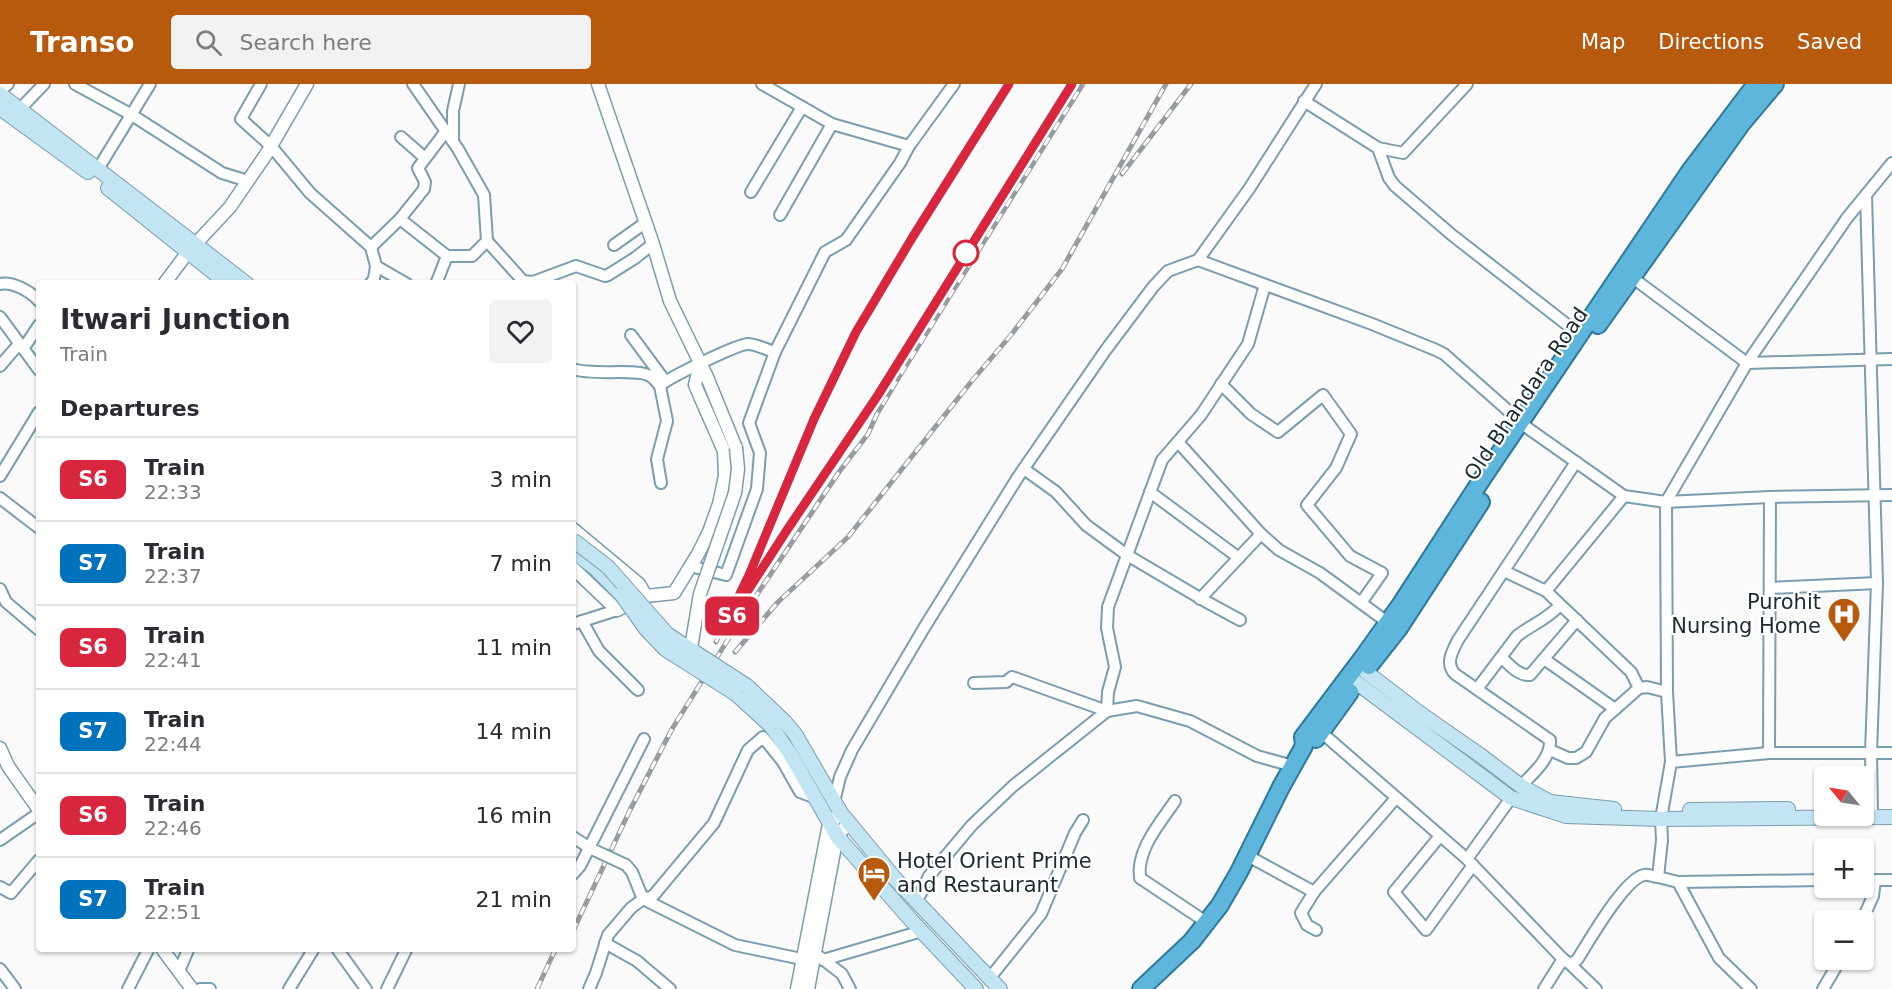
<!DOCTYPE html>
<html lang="en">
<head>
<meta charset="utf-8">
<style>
	:root { --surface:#fff; --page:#f2f2f3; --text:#2b2b33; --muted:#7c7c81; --line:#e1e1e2; --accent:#b85a0d }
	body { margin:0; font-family:"DejaVu Sans",sans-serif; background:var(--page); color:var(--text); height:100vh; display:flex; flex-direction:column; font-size:22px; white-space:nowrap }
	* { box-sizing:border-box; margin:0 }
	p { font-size:20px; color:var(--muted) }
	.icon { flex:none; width:33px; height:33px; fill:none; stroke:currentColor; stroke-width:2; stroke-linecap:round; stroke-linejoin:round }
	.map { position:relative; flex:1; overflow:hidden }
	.drawer { position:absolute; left:36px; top:196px; width:540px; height:672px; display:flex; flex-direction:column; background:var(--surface); border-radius:6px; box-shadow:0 2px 4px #0004 }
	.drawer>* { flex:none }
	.badge { padding:0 12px; border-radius:9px; font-size:21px; line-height:39px }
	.needle { width:39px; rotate:300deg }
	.controls { position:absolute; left:1814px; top:682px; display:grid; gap:12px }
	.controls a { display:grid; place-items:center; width:60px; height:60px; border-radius:6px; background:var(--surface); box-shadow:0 2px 4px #0004; font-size:30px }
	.map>.badge { position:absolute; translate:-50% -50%; box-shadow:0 0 0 3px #fff }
	h2 { padding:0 24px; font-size:22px; line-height:54px }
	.round { display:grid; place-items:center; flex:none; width:63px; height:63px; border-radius:6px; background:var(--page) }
	.headline { display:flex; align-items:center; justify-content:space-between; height:102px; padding:0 24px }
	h1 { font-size:28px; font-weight:800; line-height:45px }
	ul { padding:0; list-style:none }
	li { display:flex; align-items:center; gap:18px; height:84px; padding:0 24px; border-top:2px solid var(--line) }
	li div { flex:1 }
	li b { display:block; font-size:22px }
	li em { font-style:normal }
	li .badge { min-width:66px; font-weight:700; text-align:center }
	header { display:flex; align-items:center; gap:36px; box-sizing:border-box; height:84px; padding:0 30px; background:var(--accent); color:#fff }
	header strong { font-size:28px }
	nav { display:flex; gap:33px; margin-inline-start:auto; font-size:21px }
	.search { width:420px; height:54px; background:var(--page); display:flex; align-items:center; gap:15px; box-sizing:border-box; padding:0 21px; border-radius:6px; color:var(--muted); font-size:22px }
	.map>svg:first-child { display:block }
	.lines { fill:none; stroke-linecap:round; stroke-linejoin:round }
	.minor-casing { stroke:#7a9daf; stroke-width:14 }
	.tertiary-casing { stroke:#7a9daf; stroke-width:15 }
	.secondary-casing { stroke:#7a9daf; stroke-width:16 }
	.trunk-casing { stroke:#2e799b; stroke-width:20 }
	.minor { stroke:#fff; stroke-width:10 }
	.tertiary { stroke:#fff; stroke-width:12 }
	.secondary { stroke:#c3e4f2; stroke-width:14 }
	.trunk { stroke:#5fb6dc; stroke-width:16 }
	.rail-casing { stroke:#969ca0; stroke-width:5 }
	.rail { stroke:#fff; stroke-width:3; stroke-dasharray:9; stroke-linecap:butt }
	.minor-bridge-casing { stroke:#7a9daf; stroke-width:14; stroke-linecap:butt }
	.tertiary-bridge-casing { stroke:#7a9daf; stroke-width:15; stroke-linecap:butt }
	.secondary-bridge-casing { stroke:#7a9daf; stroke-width:16; stroke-linecap:butt }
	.minor-bridge { stroke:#fff; stroke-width:10 }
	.tertiary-bridge { stroke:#fff; stroke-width:12 }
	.secondary-bridge { stroke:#c3e4f2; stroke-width:14 }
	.line-casing { stroke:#fff; stroke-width:14 }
	.line { stroke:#d7263d; stroke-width:9 }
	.stop-dot { fill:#fff; stroke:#d7263d; stroke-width:3 }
	.labels { text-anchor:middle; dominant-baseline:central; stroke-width:4.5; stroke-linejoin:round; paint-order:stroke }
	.street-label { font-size:21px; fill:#1c2a31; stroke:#fff }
	.poi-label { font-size:21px; fill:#1c2a31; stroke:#fff; text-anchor:end }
</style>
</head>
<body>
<header>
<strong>Transo</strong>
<div class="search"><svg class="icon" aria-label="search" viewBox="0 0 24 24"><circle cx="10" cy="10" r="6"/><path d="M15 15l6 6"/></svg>Search here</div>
<nav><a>Map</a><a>Directions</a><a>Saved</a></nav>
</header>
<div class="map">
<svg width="1892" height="905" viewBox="0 0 1892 905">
	<rect width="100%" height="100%" fill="#fafafa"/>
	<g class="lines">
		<g class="minor-casing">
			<g id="minor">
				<path d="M75 0 132 31 222 89 248 97"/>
				<path d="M261 0 241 35 271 62 310 109 371 163 376 182 374 195 370 200"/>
				<path d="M762 0 832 40 909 62"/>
				<path d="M1316 0 1249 105 1198 176 1372 240 1436 266 1444 270 1529 345 1624 412 1666 418 1770 413 1892 411"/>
				<path d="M0 7 8 0"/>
				<path d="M1304 17 1378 64 1389 94 1395 102 1452 151 1579 250"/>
				<path d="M20 25 44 0"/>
				<path d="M401 53 425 74"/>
				<path d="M453 56V27L459 0"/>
				<path d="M1378 64 1403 69 1467 0"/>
				<path d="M98 85 150 0"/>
				<path d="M751 108 802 23"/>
				<path d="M1866 111 1877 499 1871 669 1872 725"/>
				<path d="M780 131 832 40"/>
				<path d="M400 135 447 172H472L487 157 484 111 458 65 413 0"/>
				<path d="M487 157 523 197 533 198 576 182 605 192 608 191 635 174 653 160"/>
				<path d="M614 161 645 139"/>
				<path d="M371 163 400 135 424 105 425 98 418 84 446 47"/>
				<path d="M376 182 407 200"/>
				<path d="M1633 194 1747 279 1892 275"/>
				<path d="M0 200C13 197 31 208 39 217"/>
				<path d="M436 200 447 172"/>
				<path d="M1265 201 1248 260 1201 331 1162 376 1108 523 1107 544 1115 583 1108 608 1107 627 1137 622 1190 637 1257 672 1293 682"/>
				<path d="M0 233 39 286"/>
				<path d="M631 251 665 297"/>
				<path d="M23 265 39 241"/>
				<path d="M0 282 19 260"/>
				<path d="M573 285C593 292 637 284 650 292 654 294 657 299 660 302"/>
				<path d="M1221 300 1251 330 1278 348 1323 311 1351 350 1336 384 1307 421 1350 472 1382 489 1361 519"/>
				<path d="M1178 358 1261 450"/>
				<path d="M1024 385 1056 408 1086 441 1127 471 1205 517 1240 536"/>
				<path d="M0 392 39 328"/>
				<path d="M661 399 657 375 667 337 660 302C667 294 738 260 748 260 756 260 767 266 775 268"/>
				<path d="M1150 408 1239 474"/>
				<path d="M0 414 39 444"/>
				<path d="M690 482 726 491 757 405 760 369 749 339 775 268 825 168 846 156 900 79 909 62 954 0"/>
				<path d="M1504 487 1546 507 1631 588 1639 604"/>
				<path d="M1770 504 1877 499"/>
				<path d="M0 505 6 518 39 546"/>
				<path d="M1546 507 1624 412"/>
				<path d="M1200 515 1261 450 1279 466 1320 489 1387 538"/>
				<path d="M582 537 599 567 638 606"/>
				<path d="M573 540 617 526"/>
				<path d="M1502 574C1510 581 1518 592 1530 591L1577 536"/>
				<path d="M1544 575 1615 625"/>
				<path d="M974 599 1006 598 1012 593 1107 627"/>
				<path d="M1477 605 1517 552C1531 541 1548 535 1560 521"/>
				<path d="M1321 648 1467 775 1511 714"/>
				<path d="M1550 666 1568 674H1576L1586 668 1605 634 1639 604 1647 603 1667 608"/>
				<path d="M1769 669 1770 413"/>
				<path d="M1671 678 1769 669H1892"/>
				<path d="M1521 702C1533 689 1551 675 1550 656L1455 590C1445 579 1452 568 1458 556L1576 378"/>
				<path d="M1175 717C1160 739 1136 766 1140 794L1206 838"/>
				<path d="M834 718 840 693 852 666 924 544 1018 393 1105 267 1153 203 1168 187 1198 176"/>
				<path d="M1440 752 1394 808 1426 846 1473 781"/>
				<path d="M573 753 593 766"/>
				<path d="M0 756 39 729"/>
				<path d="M1248 772 1314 808 1301 829 1307 841 1316 846"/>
				<path d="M1467 775 1563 875 1570 880 1577 876C1588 859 1624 795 1644 791 1648 790 1654 793 1658 793L1662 756 1661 735 1671 678 1667 608 1666 418 1747 279 1847 134 1892 79"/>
				<path d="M626 781 632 788 643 815 735 861 811 877"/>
				<path d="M573 790 580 782 644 655"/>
				<path d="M1658 793 1678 798 1719 874 1751 905"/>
				<path d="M1875 796H1892"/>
				<path d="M1678 798 1824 796"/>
				<path d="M0 803 11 809 39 776"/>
				<path d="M1314 808 1396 714"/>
				<path d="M917 817 929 792 972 741 1013 702 1107 627"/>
				<path d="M1862 837 1873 812 1875 796H1863"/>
				<path d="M605 859 637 877 670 905"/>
				<path d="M338 866 366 905"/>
				<path d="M820 873 842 890 850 905"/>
				<path d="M823 876 922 847"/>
				<path d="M1570 880 1596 905"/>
				<path d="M0 885 15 905"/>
				<path d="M179 887 188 866"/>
				<path d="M989 895 1041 830 1075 749 1083 736"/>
				<path d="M128 905 148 866"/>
				<path d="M200 905H210"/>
				<path d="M289 905 313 866"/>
				<path d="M387 905 406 866"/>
				<path d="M589 905 596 889 608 851 631 824 643 815 653 812 714 739 748 666 763 653 783 678 800 708 816 714"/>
				<path d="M1544 905 1563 875"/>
				<path d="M1823 905 1840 876"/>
			</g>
		</g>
		<g class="tertiary-casing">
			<g id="tertiary">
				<path d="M598 0 653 160 670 217 707 293 736 364"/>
				<path d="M164 200 188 168 230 123 267 69 307 0"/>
				<path d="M573 445 639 500 646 512"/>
				<path d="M573 484 617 526 646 512 674 509 698 470 709 448 719 420 725 392 724 367 695 301 700 279"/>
				<path d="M0 664 8 682 39 726"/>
				<path d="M163 866 192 905"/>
				<path d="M797 905 829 740 841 729"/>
				<path d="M808 905 837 752 849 739"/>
			</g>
		</g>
		<g class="secondary-casing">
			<g id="secondary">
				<path d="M0 10 247 200"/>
				<path d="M0 24 88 88"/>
				<path d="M108 104 228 200"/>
				<path d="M573 467 595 484 621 510"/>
				<path d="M1357 581 1421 630 1480 671 1521 702 1550 718 1614 725"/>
				<path d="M1349 593 1511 714 1566 732 1661 735 1892 733"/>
				<path d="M747 602 785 638 795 650 841 729 898 798 1000 905"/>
				<path d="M736 610 771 642 791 671 837 752 911 836 976 905"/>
				<path d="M1690 726 1788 725"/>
			</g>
		</g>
		<g class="trunk-casing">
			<g id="trunk">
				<path d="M1598 241 1742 39 1775 0"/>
				<path d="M1369 582 1399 544 1481 418"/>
				<path d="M1316 655 1350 608"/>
				<path d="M1141 905 1192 857 1220 821 1239 788 1281 703 1304 662 1303 653 1364 572 1401 520 1484 392 1690 87 1756 0"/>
			</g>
		</g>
		<use href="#minor" class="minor"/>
		<use href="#tertiary" class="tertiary"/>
		<use href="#secondary" class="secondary"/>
		<use href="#trunk" class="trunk"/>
		<g class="rail-casing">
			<g id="rail">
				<path d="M1056 25 1072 0"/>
				<path d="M1122 90 1191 0"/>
				<path d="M752 500 886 298"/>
				<path d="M716 558 749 491 814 335 856 248 912 154 1009 0"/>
				<path d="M735 568 778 518 848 453 971 298 1011 251 1062 185 1166 0"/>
				<path d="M573 847 630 726 672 645 744 530 839 388 868 350 877 330 899 293 1083 0"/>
				<path d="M537 905 555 866"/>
			</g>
		</g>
		<use href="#rail" class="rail"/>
		<g class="minor-bridge-casing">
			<path id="minor-bridge" d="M596 767 626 781"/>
		</g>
		<g class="tertiary-bridge-casing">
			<path id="tertiary-bridge" d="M688 572 692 558 700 510 735 409 738 385 736 364"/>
		</g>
		<g class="secondary-bridge-casing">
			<g id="secondary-bridge">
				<path d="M573 456 608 483 667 550 747 602"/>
				<path d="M621 510 646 545 665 565 736 610"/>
			</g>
		</g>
		<use href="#minor-bridge" class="minor-bridge"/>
		<use href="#tertiary-bridge" class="tertiary-bridge"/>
		<use href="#secondary-bridge" class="secondary-bridge"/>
	</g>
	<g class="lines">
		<g class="line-casing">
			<path id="line" d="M1009 0 912 154 856 248 814 335 749 491 723 545 787 446 878 311 1072 0"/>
		</g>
		<use href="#line" class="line"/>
	</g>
	<defs>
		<g id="hospital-pin" transform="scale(1.725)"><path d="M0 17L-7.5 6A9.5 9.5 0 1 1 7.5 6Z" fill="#b85a0d" stroke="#fff"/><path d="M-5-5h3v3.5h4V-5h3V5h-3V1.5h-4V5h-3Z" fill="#fff"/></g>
		<g id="hotel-pin" transform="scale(1.725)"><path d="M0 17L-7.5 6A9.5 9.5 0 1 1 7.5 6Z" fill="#b85a0d" stroke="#fff"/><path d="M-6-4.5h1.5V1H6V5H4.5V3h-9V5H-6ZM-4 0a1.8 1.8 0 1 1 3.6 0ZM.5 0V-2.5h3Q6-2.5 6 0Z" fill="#fff"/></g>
	</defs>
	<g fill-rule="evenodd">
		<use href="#hospital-pin" x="1844" y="530"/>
		<use href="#hotel-pin" x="874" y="789"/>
	</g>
	<circle class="stop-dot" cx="966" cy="169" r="12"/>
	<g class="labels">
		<g class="street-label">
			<text transform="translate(1526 310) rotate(-56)">Old Bhandara Road</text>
		</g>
		<g class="poi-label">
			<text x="1821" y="518">Purohit<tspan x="1821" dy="24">Nursing Home</tspan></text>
			<text x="897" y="777" text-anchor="start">Hotel Orient Prime<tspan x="897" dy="24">and Restaurant</tspan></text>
		</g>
	</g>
</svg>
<div class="controls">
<a><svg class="needle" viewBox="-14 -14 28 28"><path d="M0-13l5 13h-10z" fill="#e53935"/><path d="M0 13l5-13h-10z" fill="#7c7c81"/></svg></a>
<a>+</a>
<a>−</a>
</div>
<b class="badge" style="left:732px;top:532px;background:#d7263d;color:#fff">S6</b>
<section class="drawer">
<div class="headline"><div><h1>Itwari Junction</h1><p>Train</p></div><a class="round"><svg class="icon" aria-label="heart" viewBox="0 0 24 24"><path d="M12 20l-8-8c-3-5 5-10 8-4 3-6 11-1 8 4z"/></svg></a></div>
<h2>Departures</h2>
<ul>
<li><span class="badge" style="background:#d7263d;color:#fff">S6</span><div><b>Train</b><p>22:33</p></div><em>3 min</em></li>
<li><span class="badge" style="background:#0072bc;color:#fff">S7</span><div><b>Train</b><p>22:37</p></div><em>7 min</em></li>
<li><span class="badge" style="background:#d7263d;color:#fff">S6</span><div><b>Train</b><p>22:41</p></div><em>11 min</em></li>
<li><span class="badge" style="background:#0072bc;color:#fff">S7</span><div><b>Train</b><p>22:44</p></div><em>14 min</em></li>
<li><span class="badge" style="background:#d7263d;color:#fff">S6</span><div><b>Train</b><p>22:46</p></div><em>16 min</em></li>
<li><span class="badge" style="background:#0072bc;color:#fff">S7</span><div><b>Train</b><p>22:51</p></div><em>21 min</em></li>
</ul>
</section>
</div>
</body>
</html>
